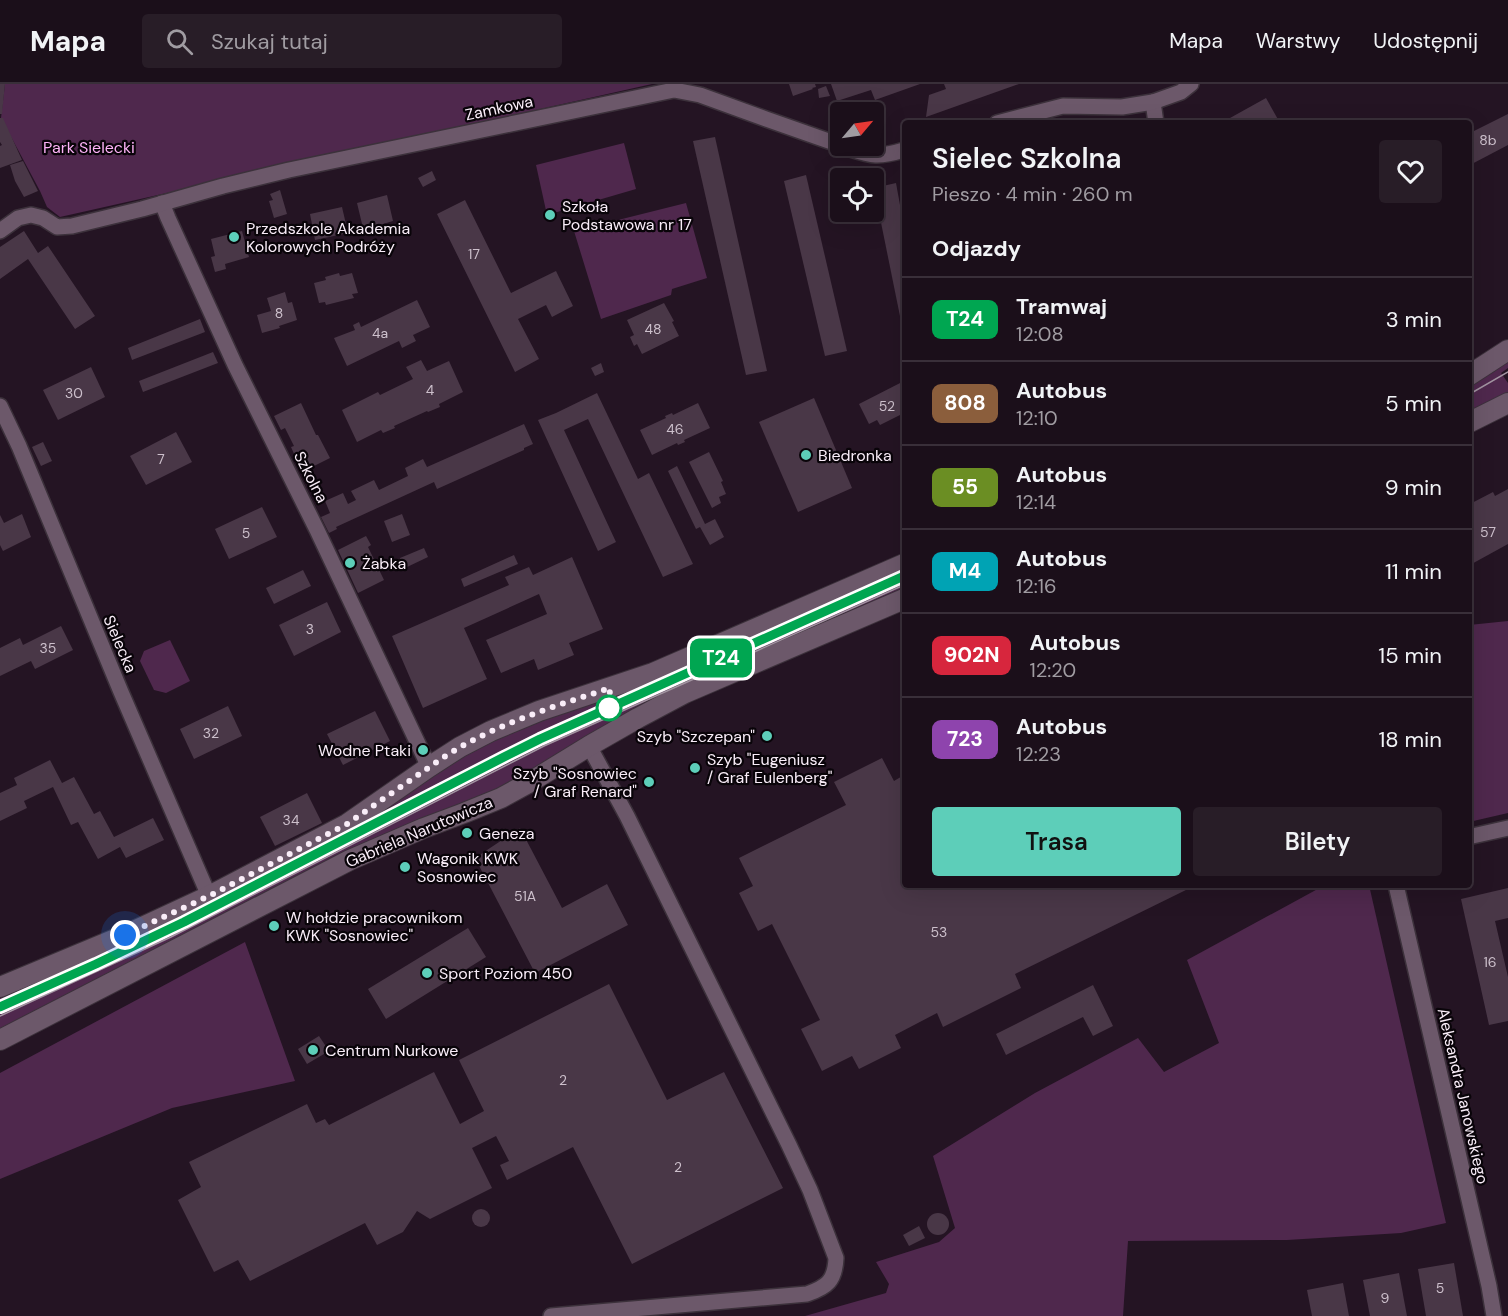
<!DOCTYPE html>
<html lang="pl">
<head>
<meta charset="utf-8">
<style>
	:root { --surface:#1b0f1a; --page:#281d27; --text:#f1f3f6; --muted:#a09ca2; --line:#392f39; --accent:#5dceb9 }
	body { margin:0; font-family:"DM Sans",sans-serif; background:var(--page); color:var(--text); height:100vh; display:flex; flex-direction:column; font-size:22px; white-space:nowrap }
	* { box-sizing:border-box; margin:0 }
	p { font-size:20px; color:var(--muted) }
	.icon { flex:none; width:33px; height:33px; fill:none; stroke:currentColor; stroke-width:2; stroke-linecap:round; stroke-linejoin:round }
	.map { position:relative; flex:1; overflow:hidden }
	.panel { position:absolute; left:902px; top:36px; width:570px; height:768px; display:flex; flex-direction:column; background:var(--surface); border-radius:6px; box-shadow:0 6px 24px #0002,0 0 0 2px var(--line) }
	.panel>* { flex:none }
	.badge { padding:0 12px; border-radius:9px; font-size:21px; line-height:39px }
	.needle { width:39px; rotate:61deg }
	.controls { position:absolute; left:830px; top:18px; display:grid; gap:12px }
	.controls a { display:grid; place-items:center; width:54px; height:54px; border-radius:6px; background:var(--surface); box-shadow:0 6px 24px #0002,0 0 0 2px var(--line); font-size:30px }
	.you { position:absolute; width:30px; height:30px; margin:-15px; border:4px solid #fff; border-radius:50%; background:#1a73e8; box-shadow:0 0 0 9px #1a73e833 }
	.map>.badge { position:absolute; translate:-50% -50%; box-shadow:0 0 0 3px #fff }
	h2 { padding:0 30px; font-size:22px; line-height:54px }
	.round { display:grid; place-items:center; flex:none; width:63px; height:63px; border-radius:6px; background:var(--page) }
	.summary { display:flex; align-items:center; justify-content:space-between; height:102px; padding:0 30px }
	h1 { font-size:28px; font-weight:600; line-height:45px }
	.action { display:flex; gap:12px; margin-top:auto; padding:12px 30px }
	.action a { flex:1; height:69px; border-radius:6px; background:var(--accent); color:#111; font-size:24px; font-weight:600; line-height:69px; text-align:center }
	.action a+a { background:var(--page); color:var(--text) }
	ul { padding:0; list-style:none }
	li { display:flex; align-items:center; gap:18px; height:84px; padding:0 30px; border-top:2px solid var(--line) }
	li div { flex:1 }
	li b { display:block; font-size:22px }
	li em { font-style:normal }
	li .badge { min-width:66px; font-weight:700; text-align:center }
	header { display:flex; align-items:center; gap:36px; box-sizing:border-box; height:84px; padding:0 30px; background:var(--surface); border-bottom:2px solid var(--line) }
	header strong { font-size:28px }
	nav { display:flex; gap:33px; margin-inline-start:auto; font-size:21px }
	.search { width:420px; height:54px; background:var(--page); display:flex; align-items:center; gap:15px; box-sizing:border-box; padding:0 21px; border-radius:6px; color:var(--muted); font-size:22px }
	.map>svg:first-child { display:block }
	.green { fill:#4f284d }
	.building { fill:#493747 }
	.lines { fill:none; stroke-linecap:round; stroke-linejoin:round }
	.minor-casing { stroke:#3c313b; stroke-width:18 }
	.tertiary-casing { stroke:#3c313b; stroke-width:22 }
	.minor { stroke:#6c586a; stroke-width:15 }
	.tertiary { stroke:#6c586a; stroke-width:20 }
	.tram { stroke:#a294a1; stroke-width:1.5 }
	.line-casing { stroke:#fff; stroke-width:14 }
	.line { stroke:#00a651; stroke-width:9 }
	.walk { stroke:#f9edf8; stroke-width:6; stroke-dasharray:0 10.8 }
	.poi-dot { fill:#5dceb9; stroke:#090409; stroke-width:2 }
	.stop-dot { fill:#fff; stroke:#00a651; stroke-width:3 }
	.labels { text-anchor:middle; dominant-baseline:central; stroke-width:4.5; stroke-linejoin:round; paint-order:stroke }
	.number-label { font-size:14px; fill:#cdc0cc }
	.street-label { font-size:16px; fill:#f9edf8; stroke:#090409 }
	.park-label { font-size:16px; fill:#feb3f8; stroke:#090409 }
	.poi-label { font-size:16px; fill:#f9edf8; stroke:#090409; text-anchor:start }
</style>
</head>
<body>
<header>
<strong>Mapa</strong>
<div class="search"><svg class="icon" aria-label="search" viewBox="0 0 24 24"><circle cx="10" cy="10" r="6"/><path d="M15 15l6 6"/></svg>Szukaj tutaj</div>
<nav><a>Mapa</a><a>Warstwy</a><a>Udostępnij</a></nav>
</header>
<div class="map">
<svg width="1508" height="1232" viewBox="0 0 1508 1232">
	<rect width="100%" height="100%" fill="#241423"/>
	<g class="green">
		<path d="M5 0H652L60 133 47 123 40 107 1 34Z"/>
		<path d="M624 59 636 105 547 131 536 81Z"/>
		<path d="M686 119 707 194 672 205 671 211 601 235 574 147Z"/>
		<path d="M1508 275V284L1501 289 1508 299V311L1469 330 1468 299Z"/>
		<path d="M904 488V505L662 612 524 695 358 763 282 800 0 946V911L426 693 505 650Z"/>
		<path d="M1508 537V729L1469 738V541Z"/>
		<path d="M170 556 190 597 166 609 154 606 140 577 144 567Z"/>
		<path d="M1325 801H1369L1446 1139 1401 1149 1287 1156 1128 1157 1123 1232H798H805L886 1209 889 1200 876 1178 939 1158 955 1144 933 1072 1035 1009 1138 954 1164 988 1219 959 1187 876Z"/>
		<path d="M245 858 295 997 172 1024 0 1095V989Z"/>
	</g>
	<g class="building">
		<path d="M0 0H5L2 30H0Z"/>
		<path d="M789 0H815L816 3 812 4 813 5 793 12Z"/>
		<path d="M831 0H920L875 16 871 6 837 17Z"/>
		<path d="M944 0H1019L926 33 929 11 946 5Z"/>
		<path d="M826 2 830 12 819 14 818 5Z"/>
		<path d="M1266 14 1280 39H1221Z"/>
		<path d="M1508 30V61L1468 82V50Z"/>
		<path d="M0 34H3L22 76 0 84V62L2 61 0 58Z"/>
		<path d="M715 53 767 287 746 291 693 57Z"/>
		<path d="M23 77 38 107 24 113 15 97 10 81Z"/>
		<path d="M432 87 436 96 423 103 418 94Z"/>
		<path d="M806 91 847 267 825 272 784 97Z"/>
		<path d="M896 99 904 143 903 247 874 104Z"/>
		<path d="M280 106 287 130 274 134 269 117 273 116 270 110Z"/>
		<path d="M387 111 393 137 373 143V142L363 144 357 119Z"/>
		<path d="M465 116 511 209 556 187 573 222 552 233 546 221 518 235 539 275 515 288 437 130Z"/>
		<path d="M342 123 348 149 315 156 310 130Z"/>
		<path d="M24 147 38 169 48 162 95 232 75 245 28 175 0 195V163Z"/>
		<path d="M242 147 249 173 225 180 226 185 215 188 211 173 215 172 211 155Z"/>
		<path d="M339 189 340 192 352 189 358 209 352 210 354 214 326 221 325 218 319 219 314 199 326 196 325 193Z"/>
		<path d="M285 208 288 219 292 218 297 236 279 242 280 244 262 249 257 231 271 227 267 214Z"/>
		<path d="M417 216 430 243 413 251 416 257 402 264 399 257 347 282 334 254 355 246 353 241 359 238 361 243Z"/>
		<path d="M664 219 674 237 672 238 679 252 642 270 637 260 634 262 630 253 634 251 627 236Z"/>
		<path d="M200 235 205 248 132 276 128 264Z"/>
		<path d="M213 268 218 279 143 308 139 297Z"/>
		<path d="M421 276 427 287 449 277 463 308 439 320 440 323 428 328 427 327 394 342 395 344 383 349 381 346 357 358 342 326 378 308 380 311 413 295 406 283Z"/>
		<path d="M601 279 604 288 595 292 591 284Z"/>
		<path d="M91 283 105 313 58 336 43 306Z"/>
		<path d="M904 297V329L880 341 877 336 869 340 859 320Z"/>
		<path d="M597 309 638 395 649 389 693 480 663 493 588 335 564 346 616 458 598 467 538 336 556 329Z"/>
		<path d="M814 314 852 404 798 428 759 338Z"/>
		<path d="M301 319 316 351H318L330 374 302 388 291 363 294 362 285 344 281 346 274 332Z"/>
		<path d="M698 319 710 344 684 356 685 358 678 361 677 359 652 371 640 346 666 334 665 332 672 329 673 331Z"/>
		<path d="M524 340 533 360 524 364V366L437 405 434 398 336 443 337 445 329 449 321 433 330 429 325 417 343 409 348 420 356 416 351 407 374 396 379 406 408 392 405 384 423 375 427 383Z"/>
		<path d="M176 348 192 378 146 401 130 372Z"/>
		<path d="M43 358 52 377 41 382 32 363Z"/>
		<path d="M709 368 723 397 721 398 726 410 719 413 721 419 712 424 689 378Z"/>
		<path d="M677 382 705 440 715 435 724 453 710 461 700 443 696 445 668 387Z"/>
		<path d="M1508 405V460L1468 482V421L1493 408 1495 412Z"/>
		<path d="M262 423 277 453 229 475 215 445Z"/>
		<path d="M22 430 31 453 3 467 0 461V431L4 439Z"/>
		<path d="M402 430 410 451 392 458 384 437Z"/>
		<path d="M366 452 371 461 368 463 384 496 358 509 338 466Z"/>
		<path d="M424 464 428 473 405 484 400 474Z"/>
		<path d="M514 471 518 480 464 503 461 495Z"/>
		<path d="M572 473 603 545 569 559 574 571 538 586 534 575 501 589 486 556 547 530 539 510 464 544 487 595 423 624 392 552 509 501 505 493 529 483 533 491Z"/>
		<path d="M303 486 311 502 274 520 266 504Z"/>
		<path d="M327 518 341 548 294 572 279 541Z"/>
		<path d="M61 542 73 566 35 585 31 577 0 592V564L20 554 23 561Z"/>
		<path d="M228 622 242 652 194 675 180 645Z"/>
		<path d="M375 627 390 657 343 681 327 650Z"/>
		<path d="M882 674 894 697 904 691V801H1187L1188 805 1015 890 1021 904 943 943 937 929 895 951 901 964 859 985 852 972 822 987 801 945 820 936 772 840 758 847 739 809 753 802 739 774 846 721 834 698Z"/>
		<path d="M50 676 62 699 74 693 94 730 100 727 114 753 153 734 164 756 126 774 120 763 98 775 78 738 71 741 53 703 24 717 27 724 0 737V709L17 701 14 694Z"/>
		<path d="M307 709 322 739 275 762 260 733Z"/>
		<path d="M520 744 562 824 607 800 628 841 535 889 475 774Z"/>
		<path d="M1508 804V834L1495 837 1508 893V937L1489 941 1461 815Z"/>
		<path d="M468 844 486 873 386 935 368 905Z"/>
		<path d="M609 900 667 1016 724 988 783 1104 632 1180 573 1063 507 1096 500 1081 509 1077 496 1052 472 1064 492 1104 430 1135 417 1127 403 1148 377 1161 365 1139 250 1197 238 1176 214 1188 178 1116 201 1103 189 1078 307 1020 316 1039 325 1035 329 1041 434 988 460 1040 484 1027 459 976Z"/>
		<path d="M1093 901 1113 942 1093 952 1083 933 1006 971 996 950Z"/>
		<path d="M319 952 329 967 307 980 298 965Z"/>
		<circle cx="481" cy="1134" r="9"/>
		<circle cx="938" cy="1140" r="11"/>
		<path d="M919 1142 925 1154 909 1162 903 1151Z"/>
		<path d="M1454 1179 1463 1232H1426L1418 1185Z"/>
		<path d="M1399 1189 1407 1232H1370L1363 1196Z"/>
		<path d="M1343 1199 1349 1232H1312L1307 1206Z"/>
	</g>
	<g class="lines">
		<g class="minor-casing">
			<g id="minor">
				<path d="M1153 18 1156 39"/>
				<path d="M997 39 1063 22 1122 23 1153 18 1181 8 1191 0"/>
				<path d="M841 62C870 71 874 75 904 66"/>
				<path d="M162 119 168 134 235 281 317 446 429 683"/>
				<path d="M0 147 18 134 31 131 43 134 57 143 72 142 142 125 223 102 289 86 674 6 700 11 766 35 840 61"/>
				<path d="M0 322 19 362 121 608 209 812"/>
				<path d="M1468 753 1508 744"/>
				<path d="M1396 801 1489 1202 1494 1232"/>
				<path d="M551 1232 807 1210C827 1203 835 1197 836 1174L810 1106 789 1061 627 732 589 662"/>
			</g>
		</g>
		<g class="tertiary-casing">
			<g id="tertiary">
				<path d="M1468 292 1508 266"/>
				<path d="M1468 339 1508 319"/>
				<path d="M0 903 125 851 209 812 347 740 429 683 460 663 491 647 539 627 653 589 904 480"/>
				<path d="M0 956 350 776 424 744 464 729 501 714 532 697 589 662 638 634 685 609 904 515"/>
			</g>
		</g>
		<use href="#minor" class="minor"/>
		<use href="#tertiary" class="tertiary"/>
		<g class="tram">
			<path d="M1468 311 1508 288"/>
			<path d="M0 932 171 853 544 662 904 501"/>
		</g>
	</g>
	<g class="lines">
		<g class="line-casing">
			<path id="line" d="M0 923 96 880 184 838 504 673 540 655 904 492"/>
		</g>
		<use href="#line" class="line"/>
		<path class="walk" d="M125 851 209 812 347 740 444 673C495 640 553 623 610 604L609 624"/>
	</g>
	<g class="poi-dot">
		<circle cx="550" cy="131" r="6"/>
		<circle cx="234" cy="153" r="6"/>
		<circle cx="806" cy="371" r="6"/>
		<circle cx="350" cy="479" r="6"/>
		<circle cx="767" cy="652" r="6"/>
		<circle cx="423" cy="666" r="6"/>
		<circle cx="695" cy="684" r="6"/>
		<circle cx="649" cy="698" r="6"/>
		<circle cx="467" cy="749" r="6"/>
		<circle cx="405" cy="783" r="6"/>
		<circle cx="274" cy="842" r="6"/>
		<circle cx="427" cy="889" r="6"/>
		<circle cx="313" cy="966" r="6"/>
	</g>
	<circle class="stop-dot" cx="609" cy="624" r="12"/>
	<g class="labels">
		<g class="number-label">
			<text x="1488" y="56">8b</text>
			<text x="474" y="170">17</text>
			<text x="279" y="229">8</text>
			<text x="653" y="245">48</text>
			<text x="380" y="249">4a</text>
			<text x="430" y="306">4</text>
			<text x="74" y="309">30</text>
			<text x="887" y="322">52</text>
			<text x="675" y="345">46</text>
			<text x="161" y="375">7</text>
			<text x="1488" y="448">57</text>
			<text x="246" y="449">5</text>
			<text x="310" y="545">3</text>
			<text x="48" y="564">35</text>
			<text x="211" y="649">32</text>
			<text x="291" y="736">34</text>
			<text x="525" y="812">51A</text>
			<text x="939" y="848">53</text>
			<text x="1490" y="878">16</text>
			<text x="563" y="996">2</text>
			<text x="678" y="1083">2</text>
			<text x="1440" y="1204">5</text>
			<text x="1385" y="1214">9</text>
		</g>
		<g class="street-label">
			<text transform="translate(499 24) rotate(-12)">Zamkowa</text>
			<text transform="translate(311 393) rotate(63)">Szkolna</text>
			<text transform="translate(120 560) rotate(67)">Sielecka</text>
			<text transform="translate(419 748) rotate(-23)">Gabriela Narutowicza</text>
			<text transform="translate(1463 1012) rotate(77)">Aleksandra Janowskiego</text>
		</g>
		<g class="park-label">
			<text x="89" y="63">Park Sielecki</text>
		</g>
		<g class="poi-label">
			<text x="562" y="122">Szkoła<tspan x="562" dy="18">Podstawowa nr 17</tspan></text>
			<text x="246" y="144">Przedszkole Akademia<tspan x="246" dy="18">Kolorowych Podróży</tspan></text>
			<text x="818" y="371">Biedronka</text>
			<text x="362" y="479">Żabka</text>
			<text x="755" y="652" text-anchor="end">Szyb "Szczepan"</text>
			<text x="411" y="666" text-anchor="end">Wodne Ptaki</text>
			<text x="707" y="675">Szyb "Eugeniusz<tspan x="707" dy="18">/ Graf Eulenberg"</tspan></text>
			<text x="637" y="689" text-anchor="end">Szyb "Sosnowiec<tspan x="637" dy="18">/ Graf Renard"</tspan></text>
			<text x="479" y="749">Geneza</text>
			<text x="417" y="774">Wagonik KWK<tspan x="417" dy="18">Sosnowiec</tspan></text>
			<text x="286" y="833">W hołdzie pracownikom<tspan x="286" dy="18">KWK "Sosnowiec"</tspan></text>
			<text x="439" y="889">Sport Poziom 450</text>
			<text x="325" y="966">Centrum Nurkowe</text>
		</g>
	</g>
</svg>
<div class="controls">
<a><svg class="needle" viewBox="-14 -14 28 28"><path d="M0-13l5 13h-10z" fill="#e53935"/><path d="M0 13l5-13h-10z" fill="#a09ca2"/></svg></a>
<a><svg class="icon" aria-label="locate" viewBox="0 0 24 24"><circle cx="12" cy="12" r="6"/><path d="M12 2v4M12 18v4M2 12h4M18 12h4"/></svg></a>
</div>
<div class="you" style="left:125px;top:851px"></div>
<b class="badge" style="left:721px;top:574px;background:#00a651;color:#fff">T24</b>
<section class="panel">
<div class="summary"><div><h1>Sielec Szkolna</h1><p>Pieszo · 4 min · 260 m</p></div><a class="round"><svg class="icon" aria-label="heart" viewBox="0 0 24 24"><path d="M12 20l-8-8c-3-5 5-10 8-4 3-6 11-1 8 4z"/></svg></a></div>
<h2>Odjazdy</h2>
<ul>
<li><span class="badge" style="background:#00a651;color:#fff">T24</span><div><b>Tramwaj</b><p>12:08</p></div><em>3 min</em></li>
<li><span class="badge" style="background:#8b5e3c;color:#fff">808</span><div><b>Autobus</b><p>12:10</p></div><em>5 min</em></li>
<li><span class="badge" style="background:#6b8e23;color:#fff">55</span><div><b>Autobus</b><p>12:14</p></div><em>9 min</em></li>
<li><span class="badge" style="background:#00a3b4;color:#fff">M4</span><div><b>Autobus</b><p>12:16</p></div><em>11 min</em></li>
<li><span class="badge" style="background:#d7263d;color:#fff">902N</span><div><b>Autobus</b><p>12:20</p></div><em>15 min</em></li>
<li><span class="badge" style="background:#8e44ad;color:#fff">723</span><div><b>Autobus</b><p>12:23</p></div><em>18 min</em></li>
</ul>
<div class="action"><a>Trasa</a><a>Bilety</a></div>
</section>
</div>
</body>
</html>
